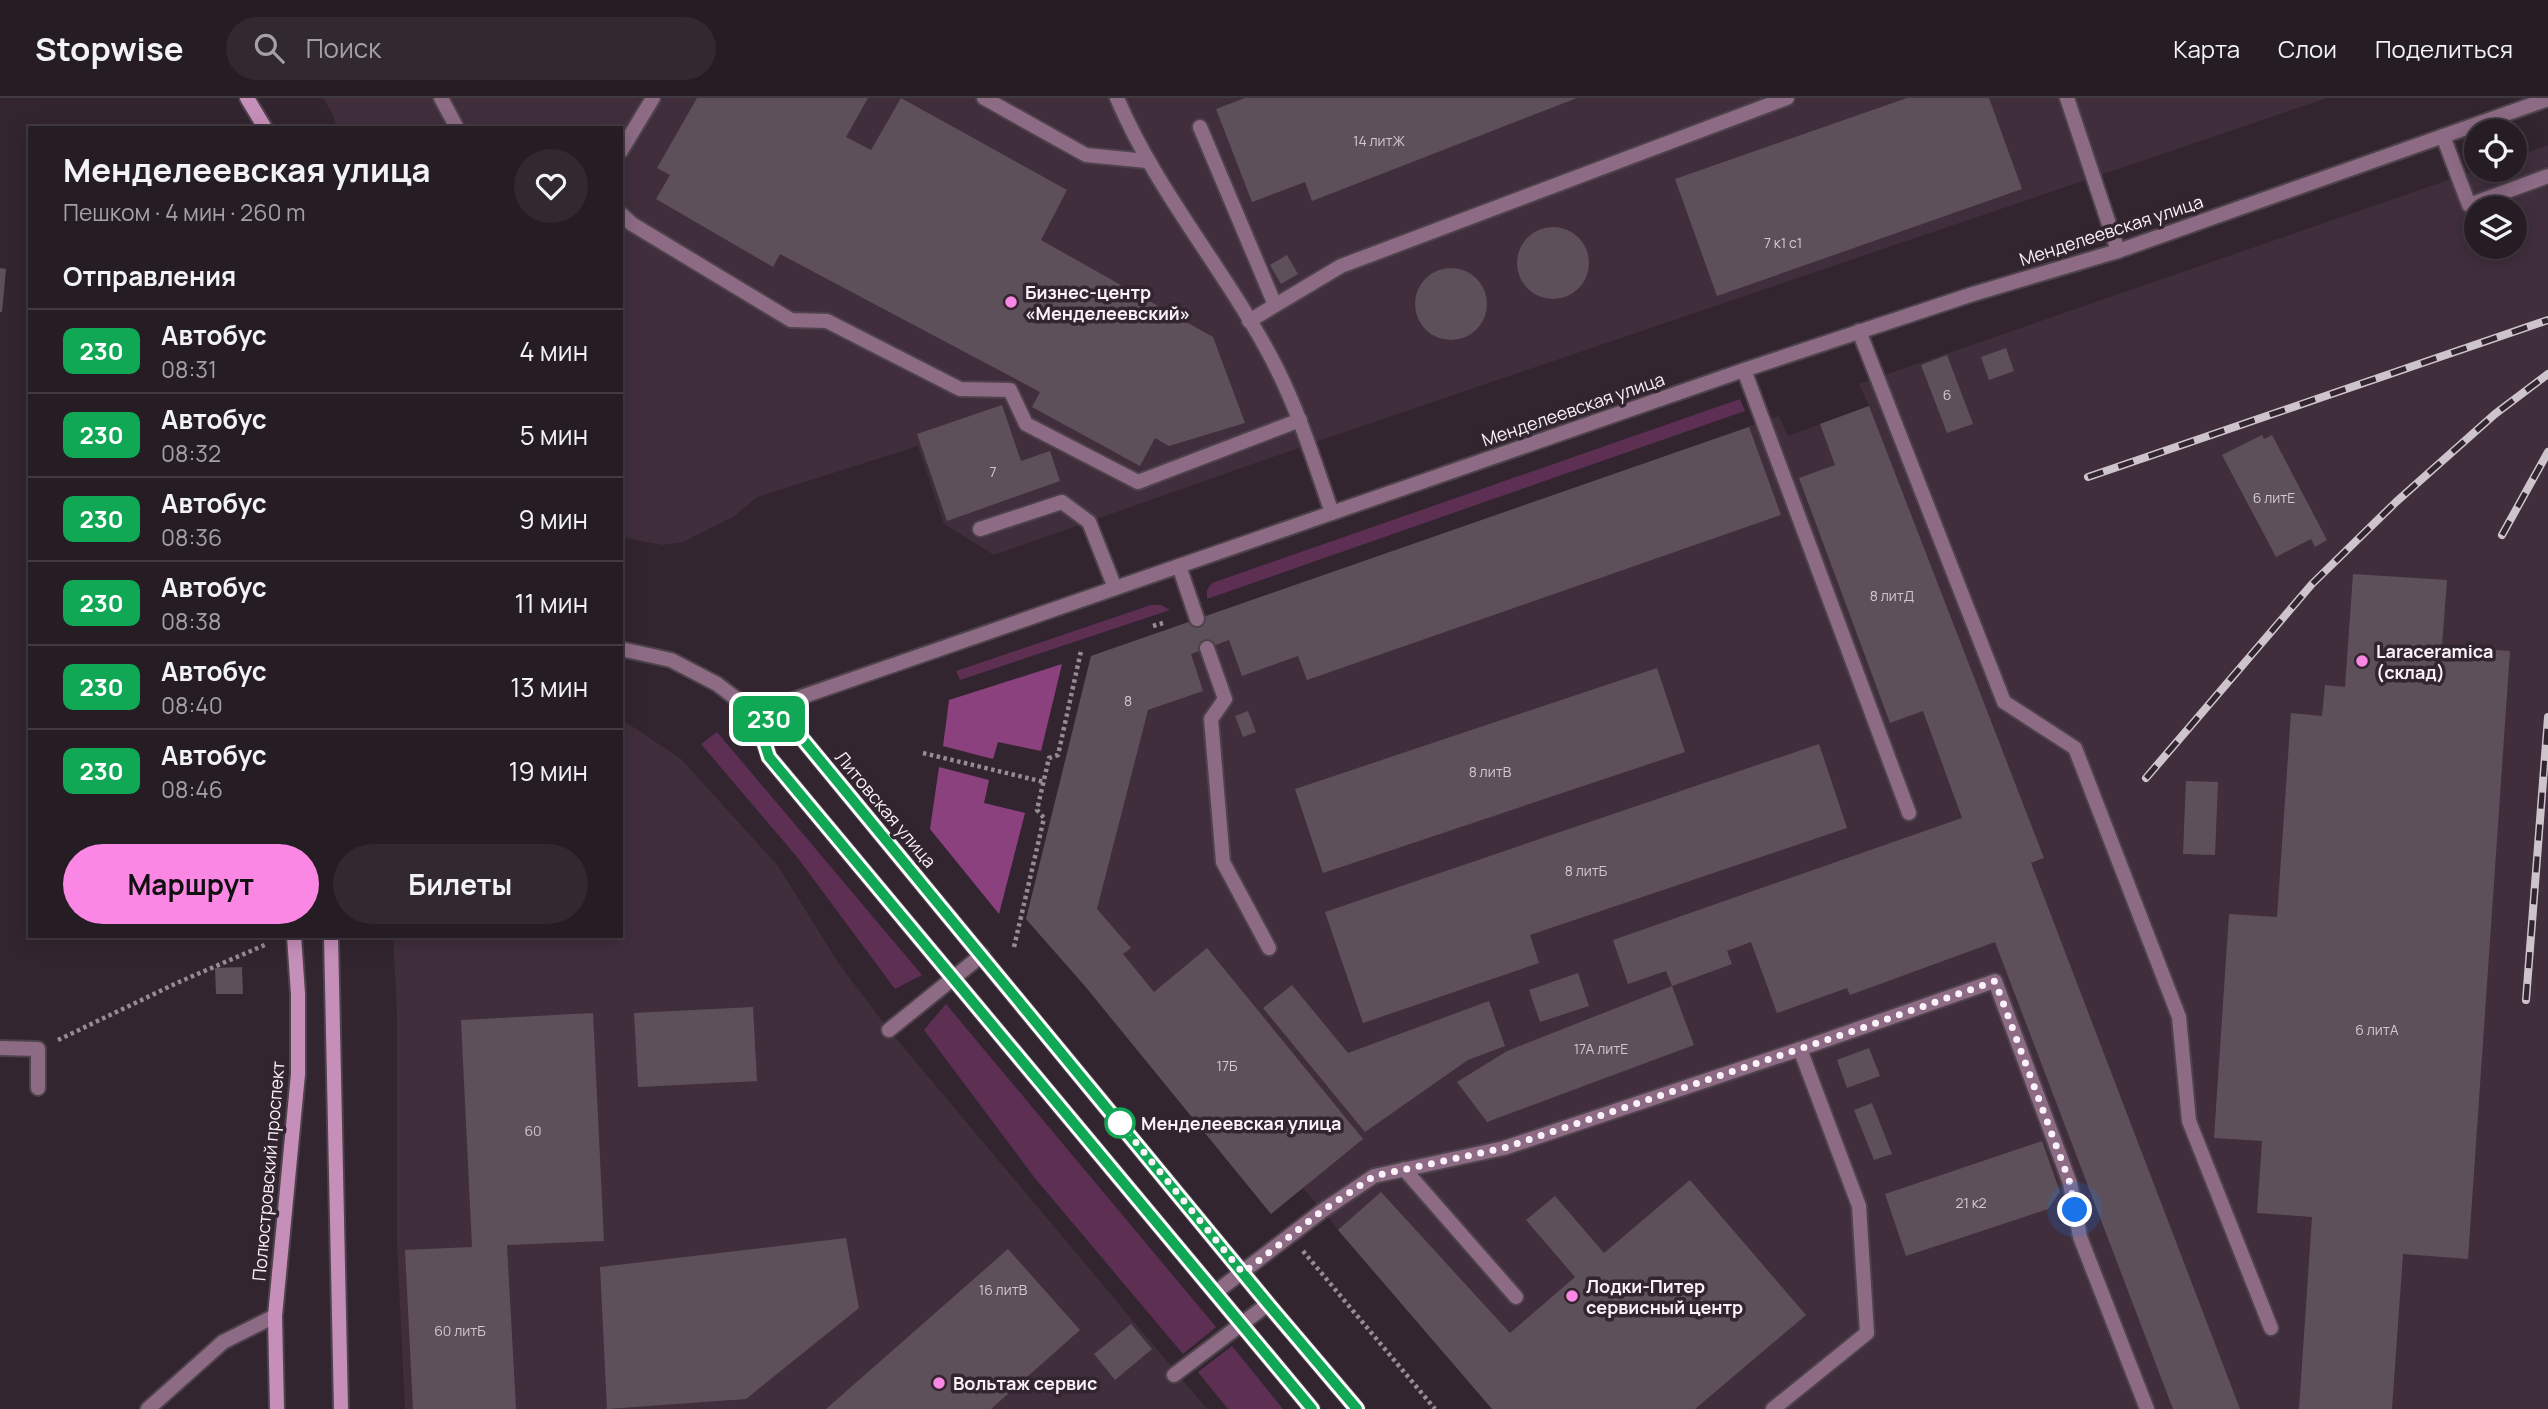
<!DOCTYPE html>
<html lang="ru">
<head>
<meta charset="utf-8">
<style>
	:root { --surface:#261c23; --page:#322930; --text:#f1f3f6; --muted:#a4a1a6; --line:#423a41; --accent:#fb87e5 }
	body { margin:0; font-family:Manrope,sans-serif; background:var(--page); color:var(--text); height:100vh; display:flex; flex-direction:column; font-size:26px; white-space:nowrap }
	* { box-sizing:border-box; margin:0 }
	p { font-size:23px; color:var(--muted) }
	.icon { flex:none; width:38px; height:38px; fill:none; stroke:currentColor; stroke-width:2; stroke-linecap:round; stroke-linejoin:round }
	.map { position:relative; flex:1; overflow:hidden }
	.sheet { position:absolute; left:28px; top:28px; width:595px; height:812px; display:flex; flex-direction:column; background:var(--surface); border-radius:0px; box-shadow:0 4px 18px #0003,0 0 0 2px var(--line) }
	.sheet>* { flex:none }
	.badge { padding:0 14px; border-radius:10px; font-size:24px; line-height:46px }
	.tools { position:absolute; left:2464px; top:21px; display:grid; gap:14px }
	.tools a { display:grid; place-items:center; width:63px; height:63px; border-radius:50%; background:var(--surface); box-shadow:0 4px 18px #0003,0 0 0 2px var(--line); font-size:35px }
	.you { position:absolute; width:35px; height:35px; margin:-18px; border:5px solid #fff; border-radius:50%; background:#1a73e8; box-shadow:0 0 0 10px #1a73e833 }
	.map>.badge { position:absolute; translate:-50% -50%; box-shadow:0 0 0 4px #fff }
	h2 { padding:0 35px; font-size:26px; line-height:63px }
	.round { display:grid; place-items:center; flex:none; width:74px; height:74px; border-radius:37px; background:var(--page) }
	.summary { display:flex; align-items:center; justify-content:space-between; height:119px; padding:0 35px }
	h1 { font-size:33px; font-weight:700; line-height:52px }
	.primary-button { display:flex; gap:14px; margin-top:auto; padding:14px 35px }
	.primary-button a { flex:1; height:80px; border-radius:42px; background:var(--accent); color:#111; font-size:28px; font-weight:700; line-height:80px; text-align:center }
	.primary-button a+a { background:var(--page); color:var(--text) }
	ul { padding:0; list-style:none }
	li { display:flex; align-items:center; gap:21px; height:84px; padding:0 35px; border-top:2px solid var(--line) }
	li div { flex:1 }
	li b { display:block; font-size:26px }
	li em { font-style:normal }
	li .badge { min-width:77px; font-weight:700; text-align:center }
	header { display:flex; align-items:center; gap:42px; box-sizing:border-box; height:98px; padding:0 35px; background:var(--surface); border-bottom:2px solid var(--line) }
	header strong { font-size:33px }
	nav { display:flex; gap:38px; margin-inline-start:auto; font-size:24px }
	.search { width:490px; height:63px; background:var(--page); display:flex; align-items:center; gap:18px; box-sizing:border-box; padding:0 24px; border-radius:38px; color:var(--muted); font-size:26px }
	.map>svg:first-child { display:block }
	.built { fill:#402e3c; fill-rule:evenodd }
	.green { fill:#5c2f53 }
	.forest { fill:#8c417f }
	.building { fill:#5e505a }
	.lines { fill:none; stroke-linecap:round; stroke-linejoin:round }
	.service-casing { stroke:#4e424b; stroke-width:18 }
	.minor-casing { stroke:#4e424b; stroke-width:18 }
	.tertiary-casing { stroke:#4e424b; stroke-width:18 }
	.secondary-casing { stroke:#4e424b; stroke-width:18 }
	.path { stroke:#978c94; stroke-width:4.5; stroke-dasharray:3.5 3.5; stroke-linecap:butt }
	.service { stroke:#8d6b85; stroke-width:14 }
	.minor { stroke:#8d6b85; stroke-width:14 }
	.tertiary { stroke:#8d6b85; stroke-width:14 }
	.secondary { stroke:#c68fba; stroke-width:14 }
	.rail-casing { stroke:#cec5cc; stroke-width:8 }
	.rail { stroke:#32252f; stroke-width:5; stroke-dasharray:16; stroke-linecap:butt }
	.line-casing { stroke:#fff; stroke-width:16 }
	.line { stroke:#10a855; stroke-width:10 }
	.walk { stroke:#faf2f8; stroke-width:7; stroke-dasharray:0 12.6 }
	.poi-dot { fill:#fb87e5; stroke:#32252f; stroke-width:2.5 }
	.stop-dot { fill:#fff; stroke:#10a855; stroke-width:3.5 }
	.labels { text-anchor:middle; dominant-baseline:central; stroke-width:7; stroke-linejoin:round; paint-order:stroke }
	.number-label { font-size:14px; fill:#d3cad0 }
	.street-label { font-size:18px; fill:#faf2f8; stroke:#32252f }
	.poi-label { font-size:18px; font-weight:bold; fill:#faf2f8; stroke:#32252f; text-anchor:start }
	.stop-label { font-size:18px; font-weight:bold; fill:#faf2f8; stroke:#32252f; text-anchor:start }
</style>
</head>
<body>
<header>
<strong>Stopwise</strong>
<div class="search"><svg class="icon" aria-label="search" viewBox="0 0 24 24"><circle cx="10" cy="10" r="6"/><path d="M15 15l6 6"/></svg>Поиск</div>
<nav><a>Карта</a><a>Слои</a><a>Поделиться</a></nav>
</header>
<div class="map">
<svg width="2548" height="1311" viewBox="0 0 2548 1311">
	<rect width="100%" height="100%" fill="#32252f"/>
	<g class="built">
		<path d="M323 0H2327L1330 339 994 457 944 426 918 348 757 399 733 419 683 444 663 447 621 439V30H337L332 15Z"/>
		<path d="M2548 47V1311H1492L1303 1090 1084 887 1026 821 1091 558 1779 318 1788 338 1869 308 1859 286 2477 72H2515V59ZM2476 110H2515V149H2476Z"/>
		<path d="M621 621 681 661 778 768 839 866 889 932 1207 1311H405L397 1148V914L393 838H621Z"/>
	</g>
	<g class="green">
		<path d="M1740 301 1745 313 1207 501V492L1212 485Z"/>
		<path d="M1151 507H1161L1170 512 960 582 956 573Z"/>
		<path d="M717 634 922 877 895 891 797 759 701 646Z"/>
		<path d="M946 906 1216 1229 1183 1256 1034 1079 924 932Z"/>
		<path d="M1232 1248 1283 1311H1228L1198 1274Z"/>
	</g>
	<g class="forest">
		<path d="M1062 566 1041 653 998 644 993 661 943 648 949 602Z"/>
		<path d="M939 669 989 682 984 705 1025 715 999 816 930 731Z"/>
	</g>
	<g class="building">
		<path d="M697 0H868L846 39 871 52 901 0 1067 92 1041 142 1213 239 1245 325 1169 348 1155 340 1140 368 1032 309 1040 294 780 156 773 169 656 101 670 77 657 70Z"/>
		<path d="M1245 0H1577L1312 103 1305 84 1252 104 1216 11Z"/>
		<path d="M1907 0H1989L2022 91 1717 198 1675 81Z"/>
		<circle cx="1553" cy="165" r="36"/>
		<path d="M1287 157 1298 176 1281 186 1270 167Z"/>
		<path d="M0 170 6 171 2 214H0Z"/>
		<circle cx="1451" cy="206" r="36"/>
		<path d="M2006 250 2014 273 1989 282 1981 259Z"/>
		<path d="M1947 257 1973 326 1947 335 1921 267Z"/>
		<path d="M1002 307 1021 363 1050 353 1060 383 947 423 917 336Z"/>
		<path d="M1869 308 2044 760 2031 765 2240 1311H2173L1995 844 1850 897 1847 890 1777 915 1751 844 1727 853 1732 866 1672 888 1694 947 1487 1024 1457 984 1507 953 1672 888 1666 873 1628 886 1613 842 1962 720 1923 613 1890 625 1799 380 1835 367 1820 326Z"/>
		<path d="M1749 329 1781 417 1307 582 1298 558 1242 578 1229 542 1191 556 1203 593 1148 612 1097 811 1131 850 1123 856 1154 894 1207 850 1363 1041 1271 1116 1084 887 1026 821 1091 558Z"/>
		<path d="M2262 337 2264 341 2272 337 2327 442 2315 449 2311 441 2276 459 2222 357Z"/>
		<path d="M2353 476 2447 482 2442 548 2510 553 2468 1161 2403 1156 2392 1311H2299L2312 1119 2257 1115 2262 1043 2214 1040 2229 816 2277 819 2291 615 2322 618 2325 587 2345 589Z"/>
		<path d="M1657 570 1685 654 1323 775 1295 691Z"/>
		<path d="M1248 613 1256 634 1243 639 1235 618Z"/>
		<path d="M1819 646 1847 730 1530 837 1539 865 1363 925 1325 814Z"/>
		<path d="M2186 683 2218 684 2215 757 2183 756Z"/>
		<path d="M242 869 243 896H216L215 870Z"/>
		<path d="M1578 875 1589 908 1540 924 1529 892Z"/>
		<path d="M1292 887 1348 955 1489 903 1505 948 1468 962 1365 1034 1263 910Z"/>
		<path d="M753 909 757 983 638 989 634 915Z"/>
		<path d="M593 915 604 1143 507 1147 516 1311H413L405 1152 472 1149 461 922Z"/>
		<path d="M1869 950 1880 978 1847 990 1837 962Z"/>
		<path d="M1872 1005 1892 1056 1874 1062 1854 1012Z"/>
		<path d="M2042 1043 2060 1094 2048 1111 1906 1158 1885 1096Z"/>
		<path d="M1690 1082 1806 1217 1695 1311H1492L1338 1132 1381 1094 1510 1235 1575 1179 1526 1122 1555 1098 1604 1155Z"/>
		<path d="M846 1140 859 1210 746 1301 607 1311 600 1169Z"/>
		<path d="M1008 1151 1080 1232 991 1311H826Z"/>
		<path d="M1131 1226 1152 1251 1115 1282 1094 1256Z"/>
	</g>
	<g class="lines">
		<g class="service-casing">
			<g id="service">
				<path d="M441 0 457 30"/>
				<path d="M984 0 1086 57 1147 63"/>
				<path d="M1117 0C1158 97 1230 177 1277 271 1300 317 1315 366 1332 415"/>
				<path d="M2067 0 2118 153"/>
				<path d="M1200 29 1275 207"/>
				<path d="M2443 38 2469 107 2548 78"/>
				<path d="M621 53 653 0"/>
				<path d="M621 116 632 126 791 222 827 223 960 291 1010 292 1026 326 1138 384 1300 322"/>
				<path d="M1249 223 1341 168 1787 0"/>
				<path d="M1859 233 2004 604 2075 650 2179 919 2189 1023 2271 1230"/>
				<path d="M1744 272 1909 715"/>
				<path d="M980 431 1062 404 1089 424 1115 490"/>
				<path d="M1179 468 1197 521"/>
				<path d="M1207 550 1225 601 1211 621 1223 764 1269 850"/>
				<path d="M889 932 982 857"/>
				<path d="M0 950 38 951V990"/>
				<path d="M1800 951 1995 883 2070 1085 2080 1139 2147 1311"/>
				<path d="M1404 1071 1516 1199"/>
				<path d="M1216 1194 1322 1113 1374 1078 1504 1050 1800 951 1859 1108 1867 1235 1773 1311"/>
				<path d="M1174 1277 1268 1206"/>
				<path d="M148 1311 223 1244 275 1218"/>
			</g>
		</g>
		<g class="minor-casing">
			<path id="minor" d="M755 615 1744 272 1973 196 2118 153 2548 1"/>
		</g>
		<g class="tertiary-casing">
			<g id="tertiary">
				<path d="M621 551 671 562 717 586 755 615 796 633 1268 1206 1357 1311"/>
				<path d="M755 615 769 659 1312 1311"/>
			</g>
		</g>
		<g class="secondary-casing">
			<g id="secondary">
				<path d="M247 0 265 30"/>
				<path d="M331 838 341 1311"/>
				<path d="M277 1311 275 1218 298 976V896L294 838"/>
			</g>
		</g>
		<g class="path">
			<path d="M1153 528 1163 525"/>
			<path d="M923 655 1044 684"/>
			<path d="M1014 849 1044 720 1037 712 1049 660 1058 657 1081 553"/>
			<path d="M58 942 179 884 267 846"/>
			<path d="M1303 1153 1435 1311"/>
		</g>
		<use href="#service" class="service"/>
		<use href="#minor" class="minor"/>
		<use href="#tertiary" class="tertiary"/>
		<use href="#secondary" class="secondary"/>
		<g class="rail-casing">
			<g id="rail">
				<path d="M2088 379 2548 222"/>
				<path d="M2502 437 2548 354"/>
				<path d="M2146 680 2312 486 2396 404 2495 316 2548 276"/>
				<path d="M2526 902 2548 619"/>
			</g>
		</g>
		<use href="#rail" class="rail"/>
	</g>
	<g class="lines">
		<g class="line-casing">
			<path id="line" d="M1312 1311 769 659 755 615 796 633 1268 1206 1357 1311"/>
		</g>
		<use href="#line" class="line"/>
		<path class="walk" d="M1120 1025 1243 1175 1322 1113 1374 1078 1504 1050 1862 930 1995 883 2070 1085 2075 1112"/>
	</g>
	<g class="poi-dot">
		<circle cx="1011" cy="204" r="7"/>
		<circle cx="2362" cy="563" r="7"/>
		<circle cx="1572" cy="1198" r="7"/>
		<circle cx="939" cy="1285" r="7"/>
	</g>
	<circle class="stop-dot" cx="1120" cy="1025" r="14"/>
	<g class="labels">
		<g class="number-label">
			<text x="1379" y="42">14 литЖ</text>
			<text x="1783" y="144">7 к1 с1</text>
			<text x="1947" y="296">6</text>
			<text x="993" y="373">7</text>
			<text x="2274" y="399">6 литЕ</text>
			<text x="1892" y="497">8 литД</text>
			<text x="1128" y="602">8</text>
			<text x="1490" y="673">8 литВ</text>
			<text x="1586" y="772">8 литБ</text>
			<text x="2377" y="931">6 литА</text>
			<text x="1601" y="950">17А литЕ</text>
			<text x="1227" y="967">17Б</text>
			<text x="533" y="1032">60</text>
			<text x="1971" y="1104">21 к2</text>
			<text x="1003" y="1191">16 литВ</text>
			<text x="460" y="1232">60 литБ</text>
		</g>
		<g class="street-label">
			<text transform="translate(2111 132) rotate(-18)">Менделеевская улица</text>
			<text transform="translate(1573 311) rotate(-19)">Менделеевская улица</text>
			<text transform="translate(886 711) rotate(50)">Литовская улица</text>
			<text transform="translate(268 1073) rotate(-85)">Полюстровский проспект</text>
		</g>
		<g class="poi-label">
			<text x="1025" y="194">Бизнес-центр<tspan x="1025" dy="21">«Менделеевский»</tspan></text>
			<text x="2376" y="553">Laraceramica<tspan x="2376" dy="21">(склад)</tspan></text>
			<text x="1586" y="1188">Лодки-Питер<tspan x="1586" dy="21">сервисный центр</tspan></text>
			<text x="953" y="1285">Вольтаж сервис</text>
		</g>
		<g class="stop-label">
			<text x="1141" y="1025">Менделеевская улица</text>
		</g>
	</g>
</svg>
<div class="tools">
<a><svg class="icon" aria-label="locate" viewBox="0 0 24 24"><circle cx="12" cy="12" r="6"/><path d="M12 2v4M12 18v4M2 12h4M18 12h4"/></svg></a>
<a><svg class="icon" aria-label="layers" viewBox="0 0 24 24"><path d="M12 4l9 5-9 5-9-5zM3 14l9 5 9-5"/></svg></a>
</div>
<div class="you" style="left:2075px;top:1112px"></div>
<b class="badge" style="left:769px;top:621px;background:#10a855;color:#fff">230</b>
<section class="sheet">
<div class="summary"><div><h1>Менделеевская улица</h1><p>Пешком · 4 мин · 260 m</p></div><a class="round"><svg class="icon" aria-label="heart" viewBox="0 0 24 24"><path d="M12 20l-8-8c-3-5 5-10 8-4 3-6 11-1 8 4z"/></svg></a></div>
<h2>Отправления</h2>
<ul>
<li><span class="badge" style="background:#10a855;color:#fff">230</span><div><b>Автобус</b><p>08:31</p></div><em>4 мин</em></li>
<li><span class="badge" style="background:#10a855;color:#fff">230</span><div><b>Автобус</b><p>08:32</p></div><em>5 мин</em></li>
<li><span class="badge" style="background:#10a855;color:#fff">230</span><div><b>Автобус</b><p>08:36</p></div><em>9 мин</em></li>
<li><span class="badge" style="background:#10a855;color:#fff">230</span><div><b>Автобус</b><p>08:38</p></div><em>11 мин</em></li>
<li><span class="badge" style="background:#10a855;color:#fff">230</span><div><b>Автобус</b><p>08:40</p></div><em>13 мин</em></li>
<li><span class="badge" style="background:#10a855;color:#fff">230</span><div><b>Автобус</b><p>08:46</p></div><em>19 мин</em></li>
</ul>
<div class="primary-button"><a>Маршрут</a><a>Билеты</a></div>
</section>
</div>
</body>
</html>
